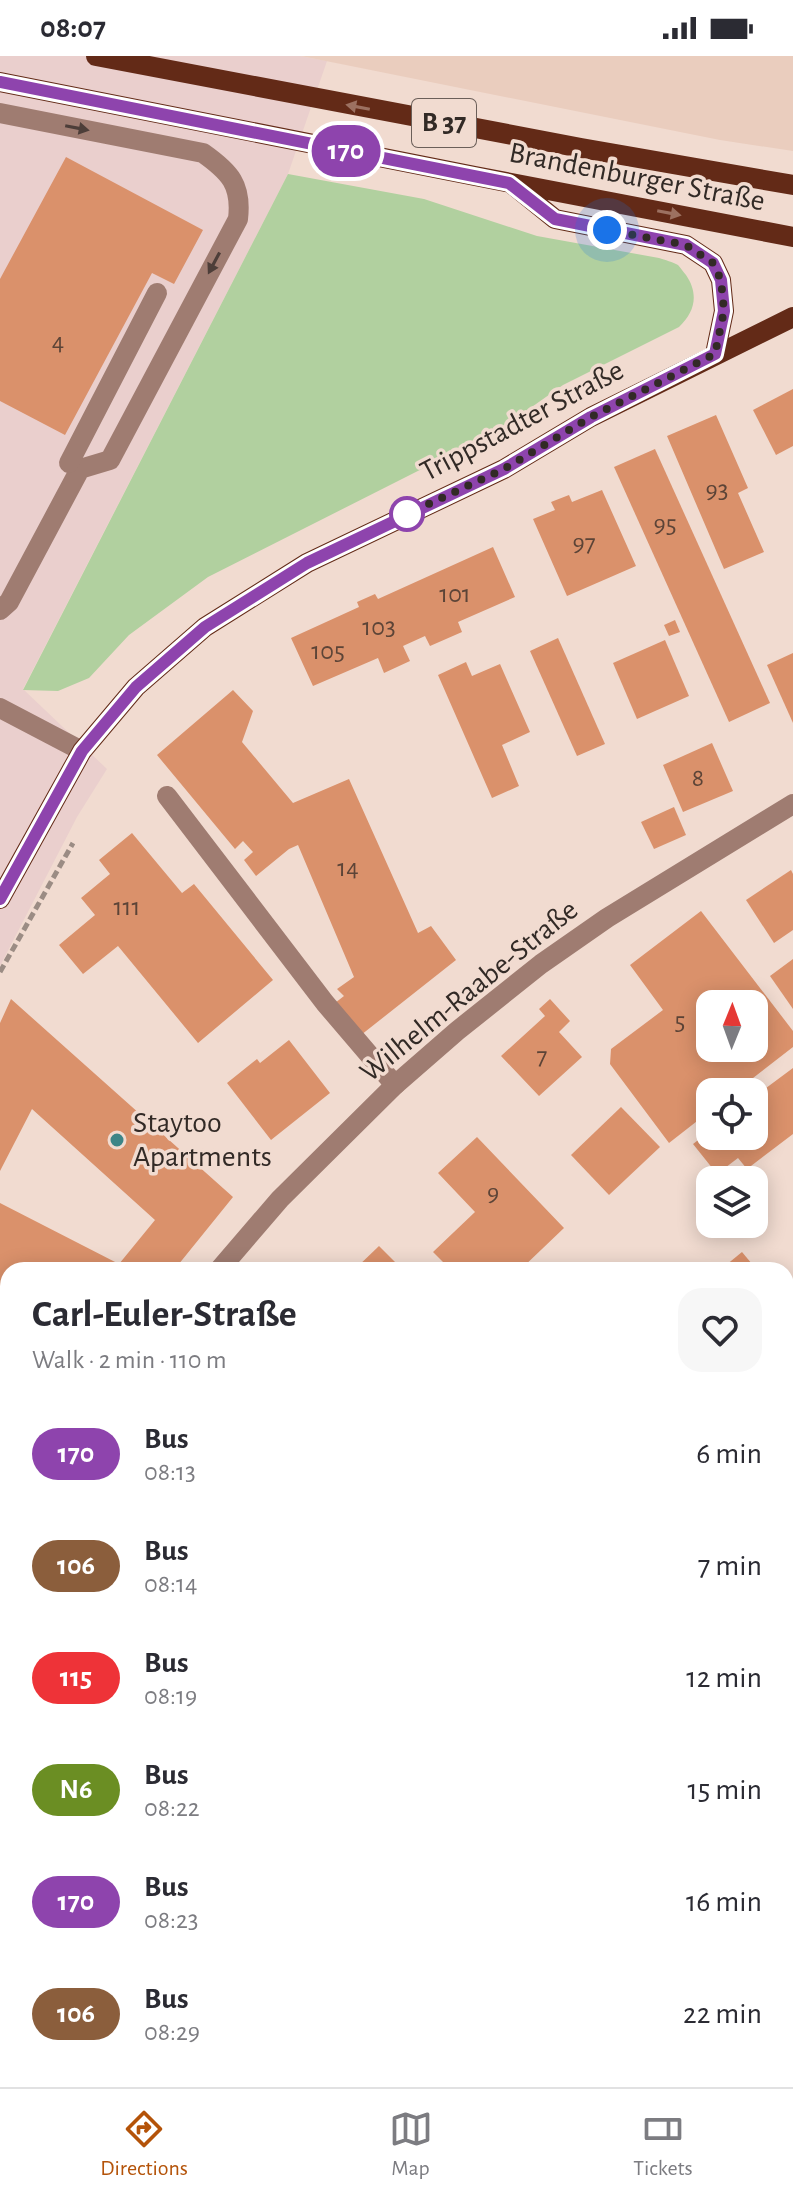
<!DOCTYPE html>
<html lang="en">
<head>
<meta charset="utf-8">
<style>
	:root { --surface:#fff; --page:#f7f7f7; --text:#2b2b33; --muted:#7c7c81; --line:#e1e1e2; --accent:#b45309 }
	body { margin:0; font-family:"Alegreya Sans",sans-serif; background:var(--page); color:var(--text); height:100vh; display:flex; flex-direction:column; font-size:30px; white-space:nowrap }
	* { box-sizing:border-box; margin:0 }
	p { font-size:26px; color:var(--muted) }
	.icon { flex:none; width:44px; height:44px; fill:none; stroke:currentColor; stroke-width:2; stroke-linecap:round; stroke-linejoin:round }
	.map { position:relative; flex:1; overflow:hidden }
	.details { position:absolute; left:0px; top:1206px; width:794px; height:826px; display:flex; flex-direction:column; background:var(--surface); border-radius:24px 24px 0 0; box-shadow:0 4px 20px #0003 }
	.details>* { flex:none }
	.badge { padding:0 16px; border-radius:26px; font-size:28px; line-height:52px }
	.needle { width:52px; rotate:1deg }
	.controls { position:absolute; left:696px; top:934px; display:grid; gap:16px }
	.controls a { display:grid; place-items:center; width:72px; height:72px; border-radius:16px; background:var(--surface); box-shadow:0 4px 20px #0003; font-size:40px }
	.you { position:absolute; width:40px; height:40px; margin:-20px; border:6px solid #fff; border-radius:50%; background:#1a73e8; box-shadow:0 0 0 12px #1a73e833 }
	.map>.badge { position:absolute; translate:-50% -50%; box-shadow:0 0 0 4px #fff }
	.round { display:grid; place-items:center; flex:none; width:84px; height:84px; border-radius:24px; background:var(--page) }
	.headline { display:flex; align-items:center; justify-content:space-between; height:136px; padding:0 32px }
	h1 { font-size:38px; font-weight:600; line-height:60px }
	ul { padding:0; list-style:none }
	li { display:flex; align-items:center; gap:24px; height:112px; padding:0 32px }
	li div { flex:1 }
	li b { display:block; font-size:30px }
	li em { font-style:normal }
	li .badge { min-width:88px; font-weight:700; text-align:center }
	.status { display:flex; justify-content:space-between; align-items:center; height:56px; padding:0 40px; background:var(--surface); direction:ltr }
	.status svg { height:22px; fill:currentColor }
	.menu { display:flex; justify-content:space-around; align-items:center; height:112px; border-top:2px solid var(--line); background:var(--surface); font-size:22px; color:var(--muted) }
	.menu a { display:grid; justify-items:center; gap:4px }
	.menu .active { color:var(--accent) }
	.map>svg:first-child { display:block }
	.commercial { fill:#eacfcd }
	.built { fill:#eacdbe }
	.green { fill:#b1d09f }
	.building { fill:#da916b; fill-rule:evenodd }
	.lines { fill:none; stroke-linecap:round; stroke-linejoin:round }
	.path { stroke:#9b8c84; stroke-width:5; stroke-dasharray:8 4; stroke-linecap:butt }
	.minor { stroke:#9f7c71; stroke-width:20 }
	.major { stroke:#632a17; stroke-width:20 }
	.oneway { fill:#9c7161 }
	.oneway2 { fill:#4d3e39 }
	.line-casing { stroke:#fff; stroke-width:18 }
	.line { stroke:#8e44ad; stroke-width:12 }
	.walk { stroke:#322a26; stroke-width:8; stroke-dasharray:0 14.4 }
	.stop-dot { fill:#fff; stroke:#8e44ad; stroke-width:4 }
	.poi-dot { fill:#3d8587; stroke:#f1dbd0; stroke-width:3 }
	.labels { text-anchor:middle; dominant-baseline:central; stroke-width:7; stroke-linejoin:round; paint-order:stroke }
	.number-label { font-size:26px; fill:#5c4437 }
	.shield { fill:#f1dbd0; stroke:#6b5f59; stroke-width:2 }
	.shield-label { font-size:28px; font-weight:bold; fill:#322a26 }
	.street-label { font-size:30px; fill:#322a26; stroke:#f1dbd0 }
	.poi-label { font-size:30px; fill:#322a26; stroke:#f1dbd0; text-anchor:start }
</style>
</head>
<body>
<div class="status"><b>08:07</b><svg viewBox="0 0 49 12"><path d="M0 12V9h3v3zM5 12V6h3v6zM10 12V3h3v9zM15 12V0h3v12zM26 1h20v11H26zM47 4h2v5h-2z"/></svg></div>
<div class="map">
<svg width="793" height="2031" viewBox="0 0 793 2031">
	<rect width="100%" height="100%" fill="#f1dbd0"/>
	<path class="commercial" d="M0 0H300L327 5 288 118 23 633 107 713 77 761 0 910Z"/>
	<path class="built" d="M301 0H793V95L720 84Z"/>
	<path class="green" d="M288 118 424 143 537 180 659 202C665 204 673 206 678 209 681 212 683 216 686 219 699 238 695 256 679 271L563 329 499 374 208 521 129 579 89 622 58 635 23 634Z"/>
	<g class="building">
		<path d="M66 101 203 174 174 228 152 217 65 379 0 345V223Z"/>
		<path d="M793 333V390L776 399 753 354Z"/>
		<path d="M716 359 748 432 738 437 764 496 724 513 667 380Z"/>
		<path d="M655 393 770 647 729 666 614 411Z"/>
		<path d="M602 434 636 510 567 540 533 463 555 454 551 446 569 439 572 446Z"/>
		<path d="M493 491 515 541 458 566 462 576 430 590 425 580 403 590 410 605 384 617 378 602 313 630 291 582 359 551 357 546 375 538 378 543Z"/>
		<path d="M675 564 680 576 669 580 664 569Z"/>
		<path d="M558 582 605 688 577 700 530 595Z"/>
		<path d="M665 584 689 640 637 663 613 607Z"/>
		<path d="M793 597V667L767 609Z"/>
		<path d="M466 606 472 620 500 608 530 676 502 689 519 730 492 742 438 619Z"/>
		<path d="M233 634 253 655 242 686 293 747 349 723 418 877 431 870 456 904 361 979 335 947 344 940 337 933 354 921 298 789 289 793 256 820 244 804 253 796 243 785 235 793 157 699Z"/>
		<path d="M712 687 733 735 683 756 663 709Z"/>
		<path d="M674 751 686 779 654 793 641 766Z"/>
		<path d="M132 777 182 837 194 828 273 924 198 987 118 890 83 918 59 889 95 859 81 842 110 818 99 804Z"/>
		<path d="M791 814 793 818V874L774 887 746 844Z"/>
		<path d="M701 855 793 975V991L735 1036H710V1055L669 1087 610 1008 611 993 663 954 630 909ZM710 948H754V992H710Z"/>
		<path d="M793 903V953L770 920Z"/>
		<path d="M11 943 233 1141 174 1214H8V1243L0 1239V1147L119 1208 155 1164 32 1053 0 1115V967Z"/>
		<path d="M550 943 570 965 559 976 582 1001 539 1040 501 1000 545 960 539 953Z"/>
		<path d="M289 984 330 1037 271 1084 227 1027 257 1003 260 1007Z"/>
		<path d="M793 1012V1078L747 1113 738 1102 717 1118 693 1088 710 1075V1080H754V1041Z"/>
		<path d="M621 1051 660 1091 609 1139 571 1099Z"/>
		<path d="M477 1081 564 1172 520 1214H451L433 1196 475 1156 438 1117Z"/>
		<path d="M379 1190 403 1214H354Z"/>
		<path d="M742 1196 757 1214H720Z"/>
		<path d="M793 1384V1444L786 1446V1386Z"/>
		<path d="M0 1401 8 1411V1440L0 1454Z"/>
		<path d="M786 1586 793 1594V1608L786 1614Z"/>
		<path d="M786 1824 793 1836V1854L786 1858Z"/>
		<path d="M786 2001 793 2012V2031H727L723 2024H786Z"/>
		<path d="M76 2024H170L175 2031H82Z"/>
		<path d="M398 2024H411L416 2031H388Z"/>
		<path d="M444 2024H499L489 2031H420L429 2025 434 2031Z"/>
	</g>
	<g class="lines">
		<g class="path">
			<path d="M0 916 73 787"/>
			<path d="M786 1557 793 1566"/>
			<path d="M0 1735 8 1720"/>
		</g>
		<g class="minor">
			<path d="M0 57 203 97C230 116 242 129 238 163L110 404 80 413 9 546 0 554"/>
			<path d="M69 407 157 237"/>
			<path d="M0 652 82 695"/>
			<path d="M167 740 325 947 395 1029"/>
			<path d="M219 1214 280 1143 395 1029 457 975 541 908 607 862 793 748"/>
			<path d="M786 1301 793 1295"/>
			<path d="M786 1510 793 1507"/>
			<path d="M8 1523 5 1531 8 1540"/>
			<path d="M0 1614H8"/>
			<path d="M786 1905 793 1902"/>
			<path d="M0 1986 8 1980"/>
			<path d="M590 2031 601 2024"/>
		</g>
		<g class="major">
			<path d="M96 0 581 92 793 129"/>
			<path d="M0 26 475 120 793 181"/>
			<path d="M513 129 555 163 686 189 713 207 721 224 724 255 715 298"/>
			<path d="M0 843 82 695 136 631 205 571 307 507 504 413 591 361 793 261"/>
		</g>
	</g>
	<defs><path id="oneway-solid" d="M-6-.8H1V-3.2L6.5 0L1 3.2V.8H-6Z" transform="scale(2)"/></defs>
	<g class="oneway">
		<use href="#oneway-solid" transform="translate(358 51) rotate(-169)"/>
		<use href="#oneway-solid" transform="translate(669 157) rotate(11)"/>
	</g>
	<g class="oneway2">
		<use href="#oneway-solid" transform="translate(77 72) rotate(11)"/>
		<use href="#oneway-solid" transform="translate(214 207) rotate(118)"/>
	</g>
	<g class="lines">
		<g class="line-casing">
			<path id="line" d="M0 26 509 127 555 163 686 189 713 207 721 224 724 255 715 298 591 361 504 413 307 507 205 571 136 631 82 695 0 843"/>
		</g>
		<use href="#line" class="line"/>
		<path class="walk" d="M407 458 405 459 504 413 591 361 715 298 724 255 721 224 713 207 686 189 607 174"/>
	</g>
	<circle class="stop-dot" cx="407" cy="458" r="16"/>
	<circle class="poi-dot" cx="117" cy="1084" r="8"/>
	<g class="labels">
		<g class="number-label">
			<text x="58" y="286">4</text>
			<text x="717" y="434">93</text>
			<text x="665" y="468">95</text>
			<text x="584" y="487">97</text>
			<text x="455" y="538">101</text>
			<text x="379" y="571">103</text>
			<text x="328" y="595">105</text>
			<text x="698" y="722">8</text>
			<text x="348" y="812">14</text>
			<text x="127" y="851">111</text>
			<text x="680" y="965">5</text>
			<text x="542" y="1000">7</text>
			<text x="493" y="1137">9</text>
		</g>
		<rect class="shield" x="412" y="43" width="64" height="48" rx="6"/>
		<g class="shield-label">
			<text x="444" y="67">B 37</text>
		</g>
		<g class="street-label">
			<text transform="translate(637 121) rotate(11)">Brandenburger Straße</text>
			<text transform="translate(522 365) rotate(-28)">Trippstadter Straße</text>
			<text transform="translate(469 935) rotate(-39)">Wilhelm-Raabe-Straße</text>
		</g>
		<g class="poi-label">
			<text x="133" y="1067">Staytoo<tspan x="133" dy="34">Apartments</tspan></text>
		</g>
	</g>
</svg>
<div class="controls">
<a><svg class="needle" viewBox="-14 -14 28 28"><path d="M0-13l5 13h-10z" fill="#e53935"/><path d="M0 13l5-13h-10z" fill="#7c7c81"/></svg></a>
<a><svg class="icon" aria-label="locate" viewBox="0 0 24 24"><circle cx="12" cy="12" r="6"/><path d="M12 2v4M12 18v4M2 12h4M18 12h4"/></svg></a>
<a><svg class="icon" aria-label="layers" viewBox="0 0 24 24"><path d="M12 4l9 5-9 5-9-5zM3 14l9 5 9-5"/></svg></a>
</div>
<div class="you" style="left:607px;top:174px"></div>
<b class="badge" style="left:346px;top:95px;background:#8e44ad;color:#fff">170</b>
<section class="details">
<div class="headline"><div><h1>Carl-Euler-Straße</h1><p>Walk · 2 min · 110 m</p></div><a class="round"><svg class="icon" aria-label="heart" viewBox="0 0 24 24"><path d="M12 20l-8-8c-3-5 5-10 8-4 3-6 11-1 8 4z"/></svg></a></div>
<ul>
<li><span class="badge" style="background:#8e44ad;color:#fff">170</span><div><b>Bus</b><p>08:13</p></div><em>6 min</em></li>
<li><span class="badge" style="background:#8b5e3c;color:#fff">106</span><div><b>Bus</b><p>08:14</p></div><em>7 min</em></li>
<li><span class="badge" style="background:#ee3338;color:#fff">115</span><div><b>Bus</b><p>08:19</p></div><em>12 min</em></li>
<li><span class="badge" style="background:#6b8e23;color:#fff">N6</span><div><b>Bus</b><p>08:22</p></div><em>15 min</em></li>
<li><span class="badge" style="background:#8e44ad;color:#fff">170</span><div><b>Bus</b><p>08:23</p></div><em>16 min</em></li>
<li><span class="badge" style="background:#8b5e3c;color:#fff">106</span><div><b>Bus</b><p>08:29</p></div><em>22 min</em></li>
</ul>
</section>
</div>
<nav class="menu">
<a class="active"><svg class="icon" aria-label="directions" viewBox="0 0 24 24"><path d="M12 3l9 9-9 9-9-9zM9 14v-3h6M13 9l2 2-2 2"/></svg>Directions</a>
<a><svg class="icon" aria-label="map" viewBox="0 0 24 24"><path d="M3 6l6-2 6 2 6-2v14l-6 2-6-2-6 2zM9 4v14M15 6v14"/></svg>Map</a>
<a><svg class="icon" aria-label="tickets" viewBox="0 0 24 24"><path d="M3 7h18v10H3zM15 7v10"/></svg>Tickets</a>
</nav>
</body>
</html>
